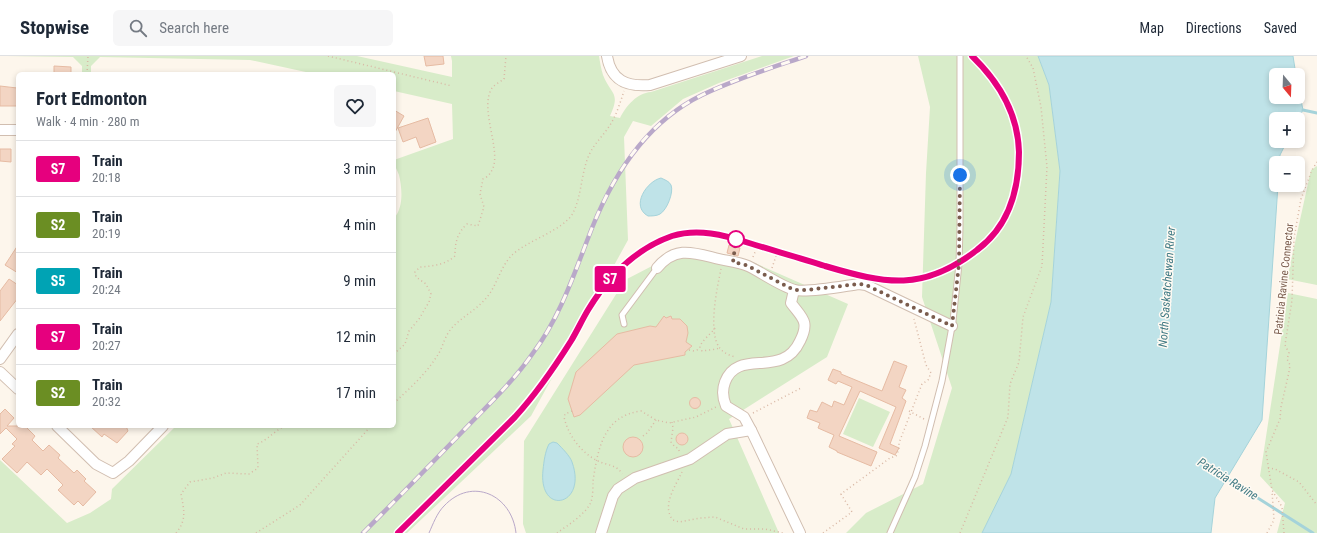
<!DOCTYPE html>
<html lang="en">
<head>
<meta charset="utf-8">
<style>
	:root { --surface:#fff; --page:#f6f6f7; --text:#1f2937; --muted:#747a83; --line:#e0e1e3 }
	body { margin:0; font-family:"Roboto Condensed",sans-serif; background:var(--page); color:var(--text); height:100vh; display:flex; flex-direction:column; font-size:15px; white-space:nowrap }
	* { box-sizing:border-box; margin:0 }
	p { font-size:13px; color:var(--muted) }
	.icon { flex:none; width:22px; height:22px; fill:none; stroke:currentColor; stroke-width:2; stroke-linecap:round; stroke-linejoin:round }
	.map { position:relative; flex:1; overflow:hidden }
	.drawer { position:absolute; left:16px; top:16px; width:380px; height:356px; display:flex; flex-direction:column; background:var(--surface); border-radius:6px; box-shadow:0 2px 6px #0003 }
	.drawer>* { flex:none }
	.badge { padding:0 8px; border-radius:3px; font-size:14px; line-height:26px }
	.needle { width:26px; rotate:161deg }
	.fabs { position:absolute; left:1269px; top:12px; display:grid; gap:8px }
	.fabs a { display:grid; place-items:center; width:36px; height:36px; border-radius:6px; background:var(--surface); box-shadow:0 2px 6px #0003; font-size:20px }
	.you { position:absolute; width:20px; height:20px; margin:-10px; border:3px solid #fff; border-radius:50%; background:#1a73e8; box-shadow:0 0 0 6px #1a73e833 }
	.map>.badge { position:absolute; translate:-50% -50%; box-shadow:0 0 0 2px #fff }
	.round { display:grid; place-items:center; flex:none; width:42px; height:42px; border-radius:6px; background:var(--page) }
	.head { display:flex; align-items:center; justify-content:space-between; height:68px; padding:0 20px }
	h1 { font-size:19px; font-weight:700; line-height:30px }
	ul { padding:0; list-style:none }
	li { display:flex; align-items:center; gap:12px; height:56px; padding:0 20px; border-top:1px solid var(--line) }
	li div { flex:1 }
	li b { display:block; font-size:15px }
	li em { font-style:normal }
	li .badge { min-width:44px; font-weight:700; text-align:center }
	header { display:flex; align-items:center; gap:24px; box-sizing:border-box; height:56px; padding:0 20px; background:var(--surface); border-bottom:1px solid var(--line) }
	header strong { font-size:19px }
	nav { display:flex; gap:22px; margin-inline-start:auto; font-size:14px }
	.search { width:280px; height:36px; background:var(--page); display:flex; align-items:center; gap:10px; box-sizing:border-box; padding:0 14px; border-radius:6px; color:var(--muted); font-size:15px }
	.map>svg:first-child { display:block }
	.green { fill:#d8ecc9 }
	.water { fill:#bfe3e8; stroke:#a5d3da }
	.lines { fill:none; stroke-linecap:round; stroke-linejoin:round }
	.stream { stroke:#a5d3da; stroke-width:3 }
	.building { fill:#f3d5c3; stroke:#e6bba3 }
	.service-casing { stroke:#d1beb0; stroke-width:7 }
	.minor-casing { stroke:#d1beb0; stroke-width:12 }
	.path { stroke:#d9b8a5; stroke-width:1.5; stroke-dasharray:1 3; stroke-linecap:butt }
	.service { stroke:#fff; stroke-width:5 }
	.minor { stroke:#fff; stroke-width:10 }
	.tram { stroke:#b9a8c9; stroke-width:1 }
	.rail-casing { stroke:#b9a8c9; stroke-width:4.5 }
	.rail { stroke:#fffaf3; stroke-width:3; stroke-dasharray:9; stroke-linecap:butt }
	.line-casing { stroke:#fff; stroke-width:9 }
	.line { stroke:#e6007e; stroke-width:6 }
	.walk { stroke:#7a5c4d; stroke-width:4; stroke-dasharray:0 7.2 }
	.stop-dot { fill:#fff; stroke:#e6007e; stroke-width:2 }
	.labels { text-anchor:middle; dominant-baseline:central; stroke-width:3; stroke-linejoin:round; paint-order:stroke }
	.street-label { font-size:11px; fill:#7a5c4d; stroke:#fffaf3 }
	.water-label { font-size:12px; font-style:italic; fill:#437c86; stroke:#fffaf3 }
</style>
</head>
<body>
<header>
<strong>Stopwise</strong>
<div class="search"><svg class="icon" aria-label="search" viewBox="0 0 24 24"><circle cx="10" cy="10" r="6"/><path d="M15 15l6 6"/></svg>Search here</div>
<nav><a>Map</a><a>Directions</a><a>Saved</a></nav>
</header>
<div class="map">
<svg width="1317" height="477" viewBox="0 0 1317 477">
	<rect width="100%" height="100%" fill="#fdf6ec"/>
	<g class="green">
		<path d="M6 0H357L452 21V5L451 0H599C600 6 601 13 603 19 611 39 621 36 610 60L620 62C626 50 637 37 651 36L762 0H794L719 27 683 43 651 70 633 65 624 81 628 184 531 360 407 477H0V404L67 467 90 457 111 443 112 433 176 370H394V162C404 152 402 131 399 119 397 113 394 110 394 104L453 83 452 48 394 35V18H315L250 4 100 1 91 10V18H82V10L73 1Z"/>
		<path d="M918 0H1038L1049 29 1060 115 1051 246 1011 418 982 477H846L866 457 923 428 952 332 922 241 926 117 930 51Z"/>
		<path d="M1317 110V229L1287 223 1311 114Z"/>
		<path d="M680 201 748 204 848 248 827 301 729 363 779 477H526L523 468 524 385 625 224 654 209Z"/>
		<path d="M1288 237 1317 243V477H1277L1285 447 1260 420Z"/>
		<path d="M859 342 890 356 873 391 843 378Z"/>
	</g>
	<g class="water">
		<path d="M1038 0H1293L1296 19H1276V41H1298V29L1303 54 1298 63H1276V85H1287L1280 99V107H1276V129H1278L1262 364 1215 442 1211 477H982L1011 418 1051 246 1060 115 1049 29Z"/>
		<path d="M661 122C665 124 669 125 671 129 674 136 667 154 660 158 657 160 651 160 648 160 630 150 647 125 661 122Z"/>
		<path d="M553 386 557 387C562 392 570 400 572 406 588 450 538 461 543 414 544 405 545 396 549 388Z"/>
	</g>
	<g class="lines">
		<g class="stream">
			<path d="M1303 54 1317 57"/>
			<path d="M1223 420 1313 477"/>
		</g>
	</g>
	<g class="building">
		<path d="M424 0H443L444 8 426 10Z"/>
		<path d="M54 10 71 11V18H54Z"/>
		<path d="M0 30 17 32V50H0Z"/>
		<path d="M394 54 404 60 394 78Z"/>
		<path d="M428 62 436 86 420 92 416 81 403 86 398 72Z"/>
		<path d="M0 93H11V106L0 105Z"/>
		<path d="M18 189V217L5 209Z"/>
		<path d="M729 189 740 192 738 200 727 197Z"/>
		<path d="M9 223 18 229V242L0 265V235Z"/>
		<path d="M664 260 666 262 671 260 672 263H680L687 270 688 277 686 286 692 290 685 296V299L634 309 580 359 574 361 568 343 576 316 617 278 650 270 656 271Z"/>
		<path d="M894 305 907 310 899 331 906 334 902 342 906 345 890 388 899 392 895 399 879 392 896 351 860 335 839 380 877 396 871 410 837 396V395L829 391 834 379 818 372 820 367 807 362 810 354 817 356 822 346 832 351 834 345 844 349 852 331 838 325 836 328 828 324 833 313 841 316V318L882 335Z"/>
		<circle cx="695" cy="347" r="5.5"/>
		<path d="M5 353 14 362 7 370H25L35 380 32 384 43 395 49 389 60 399 58 402 74 417 77 414 86 423 84 425 96 436 83 450 78 445 74 449 58 434 63 429 47 413 41 419 27 406 17 417 2 403 15 390 12 388 17 383 6 372 0 378V358Z"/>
		<path d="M90 370H126L128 375 117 387 104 378 102 381Z"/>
		<circle cx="682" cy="383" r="6"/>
		<circle cx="633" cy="391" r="10"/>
	</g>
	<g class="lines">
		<g class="service-casing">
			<g id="service">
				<path d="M624 268 622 259 657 212"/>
				<path d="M890 477 915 421 925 390 942 325 953 265 959 208 960 171V0"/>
			</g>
		</g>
		<g class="minor-casing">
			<g id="minor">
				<path d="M607 0C611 25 627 31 650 29L741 0"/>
				<path d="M0 74H18"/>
				<path d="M657 212C676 189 694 197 719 203 728 205 739 206 748 210 761 216 782 231 795 234 808 237 844 230 859 228L866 229 952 270"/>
				<path d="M794 234 791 247C802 262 810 265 800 285 782 324 738 291 725 326 722 334 723 343 726 350L744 361 751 374 800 477"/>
				<path d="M0 303 18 278"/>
				<path d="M0 316 18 333"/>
				<path d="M57 370 96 408 113 417 129 405 163 370"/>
				<path d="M601 477 613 440 618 433 635 422 690 403 727 378 751 374"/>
			</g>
		</g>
		<g class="path">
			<path d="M328 0 452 30"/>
			<path d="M87 18 88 0"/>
			<path d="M753 201 756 194"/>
			<path d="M772 212 776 200"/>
			<path d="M721 213C717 232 708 275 719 291 723 297 729 299 735 301"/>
			<path d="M715 272C711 278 701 285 700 291L702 295C708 294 714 294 719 292"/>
			<path d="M689 294 694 295 700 293"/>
			<path d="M394 298 405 288 409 275 419 263 429 246 431 238 426 228 416 221 415 216 420 211C433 210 445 209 455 200 455 187 457 177 467 168L478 170 484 151 480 138 483 123C485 122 489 120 490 117 505 100 478 54 492 32 494 29 500 26 504 23L506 0"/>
			<path d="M394 347C409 333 426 318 437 300 443 292 444 281 451 273 461 261 477 254 487 241 497 229 500 212 511 200 527 184 563 175 573 157 582 139 581 117 589 99 594 88 602 81 608 72 616 61 620 47 624 35"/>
			<path d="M572 355 565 358 564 361C568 379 581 397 598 405 606 409 618 409 622 418"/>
			<path d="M909 355 924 363"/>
			<path d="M753 357 801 332"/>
			<path d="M672 366 673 372 671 386 675 391 678 392 680 397"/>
			<path d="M643 380 647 377 656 364"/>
			<path d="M1268 412 1275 413 1299 426 1317 449"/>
			<path d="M682 416C676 429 661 450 673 464L679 466 700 462 715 461 744 473H765L783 477"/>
			<path d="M176 477C187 464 184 454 181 438L190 426 213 422 226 417 249 418 258 412 257 388C268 384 274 375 285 370"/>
			<path d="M256 477 300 449 371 370"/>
			<path d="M557 477C568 469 585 459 591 446 593 440 593 431 593 425 598 393 603 360 641 355L656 364 669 367 696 361 716 351"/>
			<path d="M823 477 852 456 841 438 890 402 896 400 899 393V387L911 356 922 328 928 324 931 317 926 309 914 263"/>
			<path d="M960 477 1008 361 1010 328 1019 306 1023 261 1042 210 1047 111 1041 51 1033 12 1026 0"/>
			<path d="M1267 477 1274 464 1272 435"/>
			<path d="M1284 477 1282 451 1272 434 1266 396 1280 363 1281 351 1289 316 1290 309 1287 303 1289 297 1285 289 1292 244 1294 182 1301 143 1312 114 1317 106"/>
		</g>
		<use href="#service" class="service"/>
		<use href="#minor" class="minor"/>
		<path class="tram" d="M429 477C433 468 437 457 444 450 472 420 512 439 516 477"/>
		<g class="rail-casing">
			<g id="rail">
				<path d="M363 477C397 443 430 409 463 375 487 350 513 326 533 297 561 260 575 215 592 172 614 117 647 66 702 39 735 23 771 12 806 0"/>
				<path d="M398 477 515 361C536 338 554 312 571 285 578 275 582 264 588 254 608 221 635 193 672 180 698 172 724 179 749 187 775 195 800 202 825 210 886 228 923 236 977 194 1007 171 1019 134 1019 96 1018 58 999 26 972 0"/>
			</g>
		</g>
		<use href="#rail" class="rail"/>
	</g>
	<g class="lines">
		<g class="line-casing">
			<path id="line" d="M398 477 515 361C536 338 554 312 571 285 577 275 582 264 588 254 608 221 635 193 672 180 698 172 724 179 749 187 775 195 800 202 825 210 886 228 923 236 977 194 1008 171 1019 134 1019 96 1018 58 999 26 972 0"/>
		</g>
		<use href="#line" class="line"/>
		<path class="walk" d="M736 183 733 206 746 209 794 234H806L859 228 866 229 952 270 959 208 960 119"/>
	</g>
	<circle class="stop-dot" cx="736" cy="183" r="8"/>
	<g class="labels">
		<g class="street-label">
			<text transform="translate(1284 223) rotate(-84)">Patricia Ravine Connector</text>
		</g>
		<g class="water-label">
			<text transform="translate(1167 231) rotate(-86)">North Saskatchewan River</text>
			<text transform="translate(1228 423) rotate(32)">Patricia Ravine</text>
		</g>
	</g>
</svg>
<div class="fabs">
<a><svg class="needle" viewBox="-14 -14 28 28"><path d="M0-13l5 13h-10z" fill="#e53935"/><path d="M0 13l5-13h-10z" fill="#747a83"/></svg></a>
<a>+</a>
<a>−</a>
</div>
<div class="you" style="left:960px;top:119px"></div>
<b class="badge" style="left:610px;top:223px;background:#e6007e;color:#fff">S7</b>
<section class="drawer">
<div class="head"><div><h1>Fort Edmonton</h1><p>Walk · 4 min · 280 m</p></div><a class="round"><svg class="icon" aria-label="heart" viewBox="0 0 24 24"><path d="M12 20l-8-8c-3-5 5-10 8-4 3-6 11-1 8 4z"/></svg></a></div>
<ul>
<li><span class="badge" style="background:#e6007e;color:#fff">S7</span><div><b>Train</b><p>20:18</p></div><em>3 min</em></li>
<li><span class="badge" style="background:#6b8e23;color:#fff">S2</span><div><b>Train</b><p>20:19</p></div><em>4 min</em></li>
<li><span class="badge" style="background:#00a3b4;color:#fff">S5</span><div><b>Train</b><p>20:24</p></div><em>9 min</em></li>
<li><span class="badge" style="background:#e6007e;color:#fff">S7</span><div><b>Train</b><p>20:27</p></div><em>12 min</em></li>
<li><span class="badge" style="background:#6b8e23;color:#fff">S2</span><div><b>Train</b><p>20:32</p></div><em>17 min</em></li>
</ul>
</section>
</div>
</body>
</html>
